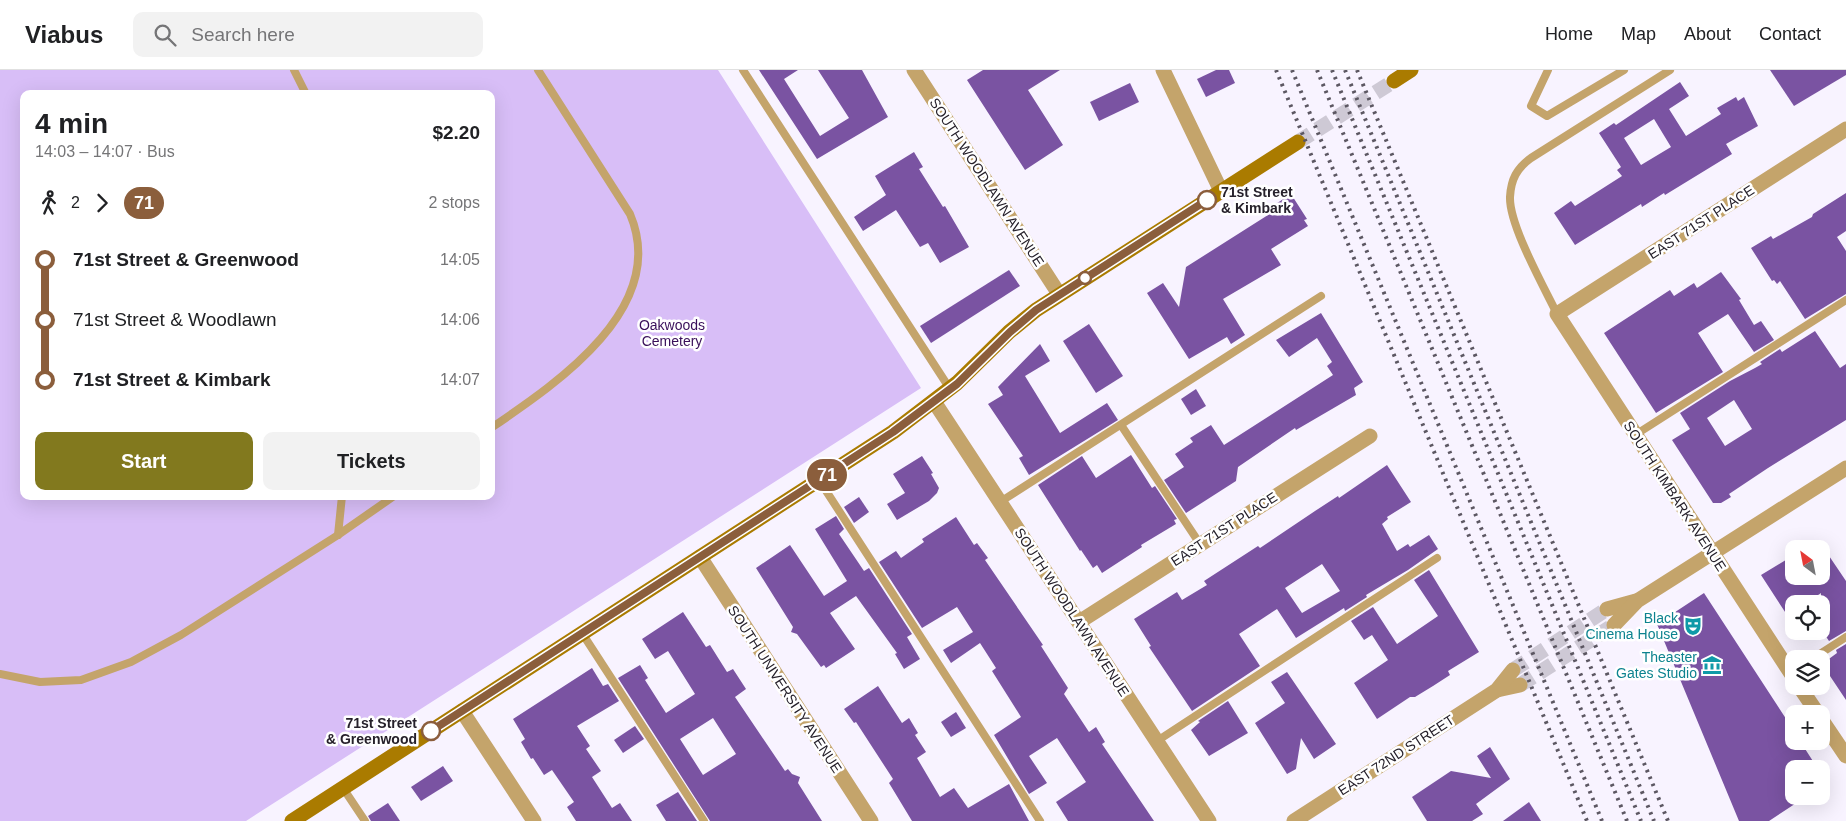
<!DOCTYPE html>
<html lang="en">
<head>
<meta charset="utf-8">
<style>
	:root { --surface:#fff; --page:#f2f2f2; --text:#202124; --muted:#757577; --line:#e0e0e0; --accent:#82791e }
	body { margin:0; font-family:Arial,sans-serif; background:var(--page); color:var(--text); height:100vh; display:flex; flex-direction:column; font-size:19px; white-space:nowrap }
	* { box-sizing:border-box; margin:0 }
	p { font-size:16px; color:var(--muted) }
	.icon { flex:none; width:28px; height:28px; fill:none; stroke:currentColor; stroke-width:2; stroke-linecap:round; stroke-linejoin:round }
	.map { position:relative; flex:1; overflow:hidden }
	.drawer { position:absolute; left:20px; top:20px; width:475px; height:410px; display:flex; flex-direction:column; background:var(--surface); border-radius:10px; box-shadow:0 5px 20px #0002 }
	.drawer>* { flex:none }
	.badge { padding:0 10px; border-radius:16px; font-size:18px; line-height:32px }
	.needle { width:32px; rotate:328deg }
	.controls { position:absolute; left:1785px; top:470px; display:grid; gap:10px }
	.controls a { display:grid; place-items:center; width:45px; height:45px; border-radius:10px; background:var(--surface); box-shadow:0 5px 20px #0002; font-size:25px }
	.map>.badge { position:absolute; translate:-50% -50%; box-shadow:0 0 0 2px #fff }
	.legs { display:flex; align-items:center; gap:8px; height:55px; padding:0 15px; font-size:16px }
	.legs p { margin-inline-start:auto }
	.head { display:flex; align-items:center; justify-content:space-between; height:85px; padding:0 15px }
	h1 { font-size:28px; font-weight:700; line-height:38px }
	.cta { display:flex; gap:10px; margin-top:auto; padding:10px 15px }
	.cta a { flex:1; height:58px; border-radius:10px; background:var(--accent); color:#fff; font-size:20px; font-weight:700; line-height:58px; text-align:center }
	.cta a+a { background:var(--page); color:var(--text) }
	ul { padding:0 15px; list-style:none }
	li { display:flex; align-items:center; gap:18px; height:60px; font-size:19px }
	li i { display:grid; place-items:center; width:8px; height:100%; margin:0 6px; background:currentColor }
	li i::after { content:''; width:12px; height:12px; margin:-6px; border:4px solid; border-radius:50%; background:var(--surface) }
	li p { margin-inline-start:auto }
	li:first-child i { background:linear-gradient(#0000 50%,currentColor 0) }
	li:last-child i { background:linear-gradient(currentColor 50%,#0000 0) }
	header { display:flex; align-items:center; gap:30px; box-sizing:border-box; height:70px; padding:0 25px; background:var(--surface); border-bottom:1px solid var(--line) }
	header strong { font-size:24px }
	nav { display:flex; gap:28px; margin-inline-start:auto; font-size:18px }
	.search { width:350px; height:45px; background:var(--page); display:flex; align-items:center; gap:12px; box-sizing:border-box; padding:0 18px; border-radius:10px; color:var(--muted); font-size:19px }
	.map>svg:first-child { display:block }
	.green { fill:#d8bef7; fill-rule:evenodd }
	.building { fill:#7a53a2; fill-rule:evenodd }
	.lines { fill:none; stroke-linecap:round; stroke-linejoin:round }
	.street-tunnel { stroke:#cec9d5; stroke-width:15; stroke-dasharray:15 8; stroke-linecap:butt }
	.secondary-tunnel { stroke:#cec9d5; stroke-width:15; stroke-dasharray:15 8; stroke-linecap:butt }
	.lane { stroke:#c4a46b; stroke-width:8 }
	.street { stroke:#c4a46b; stroke-width:15 }
	.secondary { stroke:#aa7b00; stroke-width:15 }
	.rail { stroke:#5c5762; stroke-width:4; stroke-dasharray:2.5 5; stroke-linecap:butt }
	.line-1-casing { stroke:#fff; stroke-width:11 }
	.line-1 { stroke:#8b5e3c; stroke-width:8 }
	.stop-1-dot { fill:#fff; stroke:#8b5e3c; stroke-width:2.5 }
	.labels { text-anchor:middle; dominant-baseline:central; stroke-width:5; stroke-linejoin:round; paint-order:stroke }
	.street-label { font-size:14px; fill:#26212b; stroke:#fff }
	.stop-label { font-size:14px; font-weight:bold; fill:#26212b; stroke:#fff; text-anchor:start }
	.park-label { font-size:14px; fill:#390f5a; stroke:#fff }
	.culture-label { font-size:14px; fill:#0d838f; stroke:#fff; text-anchor:end }
</style>
</head>
<body>
<header>
<strong>Viabus</strong>
<div class="search"><svg class="icon" aria-label="search" viewBox="0 0 24 24"><circle cx="10" cy="10" r="6"/><path d="M15 15l6 6"/></svg>Search here</div>
<nav><a>Home</a><a>Map</a><a>About</a><a>Contact</a></nav>
</header>
<div class="map">
<svg width="1846" height="751" viewBox="0 0 1846 751">
	<rect width="100%" height="100%" fill="#f8f3ff"/>
	<path class="green" d="M0 0H718L921 318 246 751H0ZM24 24H491V426H24Z"/>
	<g class="building">
		<path d="M759 0H798L784 9 820 66 849 48 818 0H862L888 47 817 89Z"/>
		<path d="M983 0H1060L1028 20 1063 75 1025 100 967 10Z"/>
		<path d="M1216 0H1229L1235 13 1206 27 1197 9Z"/>
		<path d="M1770 0H1846V5L1794 36Z"/>
		<path d="M1680 12 1689 26 1669 39 1686 66 1721 44 1717 38 1736 27 1738 31 1744 27 1758 56 1726 74 1732 84 1665 125 1664 123 1642 137 1641 134 1575 175 1554 143 1571 131 1575 136 1622 106 1617 100 1621 97 1599 63 1614 53 1616 55ZM1654 49 1671 77 1641 95 1624 68Z"/>
		<path d="M1130 13 1139 32 1099 51 1090 32Z"/>
		<path d="M914 82 923 97 919 99 943 137 945 136 969 177 940 193 928 173 920 177 896 140 863 161 854 147 886 125 875 106Z"/>
		<path d="M1846 123V161L1837 167 1846 181V224L1805 249 1780 211 1777 214 1774 210 1772 211 1751 178 1771 166 1773 169 1812 147 1813 144Z"/>
		<path d="M1291 124 1307 149 1304 150 1308 156 1271 179 1281 195 1223 229 1245 265 1231 274 1227 267 1189 289 1147 223 1163 213 1179 237 1186 197 1268 145 1265 141Z"/>
		<path d="M1009 200 1020 216 931 273 920 256Z"/>
		<path d="M1721 202 1741 229 1739 230 1754 255 1761 251 1774 270 1754 282 1728 244 1698 263 1723 302 1656 343 1604 263 1670 220 1674 226 1694 213 1697 218Z"/>
		<path d="M1321 243 1363 312 1354 318 1356 325 1296 360 1295 358 1238 397 1236 411 1186 443 1164 410 1184 397 1175 384 1193 372 1190 368 1211 355 1224 375 1333 305 1327 296 1332 292 1317 268 1289 287 1276 270Z"/>
		<path d="M1089 254 1123 306 1096 323 1063 271Z"/>
		<path d="M1815 261 1840 298 1846 294V350L1768 398 1729 424 1731 427 1721 433H1713L1672 370 1690 359 1680 343 1730 311 1755 298 1762 294 1760 292 1780 279 1782 282ZM1734 330 1752 359 1725 376 1707 348Z"/>
		<path d="M1040 274 1050 291 1025 306 1060 363 1107 333 1118 350 1029 405 1019 388 1023 386 988 334 1003 325 998 317Z"/>
		<path d="M1196 319 1206 336 1191 345 1181 329Z"/>
		<path d="M1131 385 1152 418 1155 416 1177 449 1174 450 1176 454 1141 475 1142 477 1102 503 1097 495 1093 498 1081 480 1080 481 1038 415 1082 386 1096 408Z"/>
		<path d="M922 386 933 403 931 404 939 418 937 423 929 431 897 450 887 434 905 423 893 404Z"/>
		<path d="M1387 395 1411 432 1387 447 1388 449 1382 454 1397 481 1408 474 1410 477 1429 465 1438 479 1408 500 1366 525 1367 527 1345 541 1344 538 1296 568 1277 539 1239 564 1260 596 1192 641 1149 577 1151 576 1134 549 1177 522 1182 530 1207 515 1204 511 1258 476 1260 478 1315 441 1338 426 1339 428ZM1322 494 1340 521 1302 543 1285 518Z"/>
		<path d="M859 427 869 442 854 453 844 437Z"/>
		<path d="M836 446 844 459 839 464 864 501 869 498 912 564 907 567 920 589 904 599 895 584 897 583 856 526 830 543 855 579 826 598 824 595 821 597 797 564 791 562 793 557 756 498 790 475 824 526 847 511 815 459Z"/>
		<path d="M956 447 974 475 977 473 988 488 985 490 1043 575 1041 576 1068 618 1064 624 1089 662 1096 657 1105 672 1102 674 1154 751H1068L1056 732 1086 712 1057 668 1029 686 1047 713 1029 724 994 665 1021 647 992 601 996 598 980 573 951 593 943 580 973 562 957 537 922 558 879 492 896 481 901 488 924 472 922 469Z"/>
		<path d="M1821 474 1846 511V561L1829 571 1821 559V523L1805 534H1794V541L1787 545 1761 505 1794 485V506H1821V479H1814Z"/>
		<path d="M1429 500 1479 582 1448 601 1450 605 1433 616 1415 627H1410L1377 649 1354 613 1388 590 1372 565 1364 570 1351 551 1373 537 1397 574 1438 546 1414 510Z"/>
		<path d="M1704 523 1794 661V671H1800L1818 699H1794V726H1807L1769 751H1739L1657 554Z"/>
		<path d="M683 542 706 577 710 575 727 602 733 599 746 619 735 627 785 701 788 699 792 704 800 707 798 713 822 751H710L618 608 640 595 648 608 645 610 666 643 695 624 668 581 655 589 642 569ZM713 648 736 684 703 705 680 669Z"/>
		<path d="M1846 574V630L1822 594 1837 583 1836 580Z"/>
		<path d="M592 598 603 616 608 614 619 631 577 656 590 676 586 679 601 701 592 707 612 738 620 733 632 751H576L567 737 574 732 552 700 544 705 533 688 531 689 521 672 525 669 513 649Z"/>
		<path d="M1287 602 1336 674 1314 689 1301 668 1296 699 1287 704 1255 653 1285 633 1271 612Z"/>
		<path d="M878 616 902 653 909 648 918 663 915 665 926 682 917 688 940 727 954 718 968 738 1009 714 1029 751H912L889 713 893 709 856 652 854 653 844 639Z"/>
		<path d="M1228 631 1248 663 1209 686 1191 660 1200 652 1198 651Z"/>
		<path d="M956 642 966 658 951 667 941 652Z"/>
		<path d="M635 656 644 669 623 683 614 670Z"/>
		<path d="M1490 677 1510 709 1476 734 1483 744 1472 751H1427L1412 727 1451 701 1491 708 1477 686Z"/>
		<path d="M443 696 453 711 421 731 411 717Z"/>
		<path d="M678 722 697 751H666L656 735Z"/>
		<path d="M1529 732 1541 751H1503Z"/>
		<path d="M388 733 400 751H371L368 746Z"/>
	</g>
	<g class="lines">
		<g class="street-tunnel">
			<path d="M1513 600 1607 539"/>
			<path d="M1520 615 1614 555"/>
		</g>
		<path class="secondary-tunnel" d="M1298 72 1394 11"/>
		<g class="lane">
			<path d="M294 0 306 24"/>
			<path d="M743 0 950 319"/>
			<path d="M1548 0 1531 36 1547 46 1624 0"/>
			<path d="M1557 244C1544 217 1509 155 1510 127 1511 109 1517 98 1531 88L1670 0"/>
			<path d="M1121 355 1200 474"/>
			<path d="M491 358C556 314 670 238 630 144L538 0"/>
			<path d="M1635 365 1846 230"/>
			<path d="M819 410 1040 751"/>
			<path d="M1000 432 1321 226"/>
			<path d="M338 465 342 426"/>
			<path d="M582 563 704 751"/>
			<path d="M1812 589 1846 567"/>
			<path d="M0 604 40 612 81 610 131 592 181 565 338 465 394 426"/>
			<path d="M1157 671 1437 488"/>
			<path d="M343 718 365 751"/>
		</g>
		<g class="street">
			<path d="M914 0 1059 224"/>
			<path d="M1163 0 1221 121"/>
			<path d="M935 333 1209 751"/>
			<path d="M700 487 871 751"/>
			<path d="M1607 539 1636 531"/>
			<path d="M1079 552 1370 366"/>
			<path d="M1614 555 1637 531 1846 398"/>
			<path d="M1794 608 1557 244 1846 59"/>
			<path d="M1799 616 1818 644"/>
			<path d="M1497 620 1520 615"/>
			<path d="M462 641 534 751"/>
			<path d="M1821 649 1846 686"/>
			<path d="M1294 751 1497 620 1513 600"/>
		</g>
		<g class="secondary">
			<path d="M1394 11 1411 0"/>
			<path d="M292 751 893 362 957 313 1009 262 1036 240 1298 72"/>
		</g>
		<g class="rail">
			<path d="M1276 0 1587 751"/>
			<path d="M1292 0 1602 751"/>
			<path d="M1317 0 1627 751"/>
			<path d="M1332 0 1641 751"/>
			<path d="M1345 0 1654 751"/>
			<path d="M1357 0 1668 751"/>
		</g>
	</g>
	<g class="lines">
		<g class="line-1-casing">
			<path id="line-1" d="M431 661 893 362 957 314 1010 262 1036 240 1207 130"/>
		</g>
		<use href="#line-1" class="line-1"/>
	</g>
	<defs>
		<g id="theatre-bare" transform="scale(1.5)"><path d="M-5-5.5Q0-4 5-5.5V0Q5 5 0 6Q-5 5-5 0ZM-3.3-2.5H-1v1.5H-3.3ZM1-2.5H3.3v1.5H1ZM-2.8 1Q0 5.5 2.8 1Z" fill="#0f9aa8" stroke="#fff" stroke-width="2.5" paint-order="stroke"/></g>
		<g id="museum-bare" transform="scale(1.5)"><path d="M0-6L6-3V-2H-6V-3ZM-5-1h2V3h-2ZM-1-1h2V3h-2ZM3-1h2V3H3ZM-6 4H6V6H-6Z" fill="#0f9aa8" stroke="#fff" stroke-width="2.5" paint-order="stroke"/></g>
	</defs>
	<g fill-rule="evenodd">
		<use href="#theatre-bare" x="1693" y="556"/>
		<use href="#museum-bare" x="1712" y="595"/>
	</g>
	<g class="stop-1-dot">
		<circle cx="1207" cy="130" r="9"/>
		<circle cx="1085" cy="208" r="6"/>
		<circle cx="431" cy="661" r="9"/>
	</g>
	<g class="labels">
		<g class="street-label">
			<text transform="translate(987 112) rotate(57)">SOUTH WOODLAWN AVENUE</text>
			<text transform="translate(1701 152) rotate(-33)">EAST 71ST PLACE</text>
			<text transform="translate(1675 426) rotate(57)">SOUTH KIMBARK AVENUE</text>
			<text transform="translate(1224 459) rotate(-33)">EAST 71ST PLACE</text>
			<text transform="translate(1072 542) rotate(57)">SOUTH WOODLAWN AVENUE</text>
			<text transform="translate(785 619) rotate(57)">SOUTH UNIVERSITY AVENUE</text>
			<text transform="translate(1396 685) rotate(-33)">EAST 72ND STREET</text>
		</g>
		<g class="stop-label">
			<text x="1221" y="122">71st Street<tspan x="1221" dy="16">&amp; Kimbark</tspan></text>
			<text x="417" y="653" text-anchor="end">71st Street<tspan x="417" dy="16">&amp; Greenwood</tspan></text>
		</g>
		<g class="park-label">
			<text x="672" y="255">Oakwoods<tspan x="672" dy="16">Cemetery</tspan></text>
		</g>
		<g class="culture-label">
			<text x="1678" y="548">Black<tspan x="1678" dy="16">Cinema House</tspan></text>
			<text x="1697" y="587">Theaster<tspan x="1697" dy="16">Gates Studio</tspan></text>
		</g>
	</g>
</svg>
<div class="controls">
<a><svg class="needle" viewBox="-14 -14 28 28"><path d="M0-13l5 13h-10z" fill="#e53935"/><path d="M0 13l5-13h-10z" fill="#757577"/></svg></a>
<a><svg class="icon" aria-label="locate" viewBox="0 0 24 24"><circle cx="12" cy="12" r="6"/><path d="M12 2v4M12 18v4M2 12h4M18 12h4"/></svg></a>
<a><svg class="icon" aria-label="layers" viewBox="0 0 24 24"><path d="M12 4l9 5-9 5-9-5zM3 14l9 5 9-5"/></svg></a>
<a>+</a>
<a>−</a>
</div>
<b class="badge" style="left:827px;top:405px;background:#8b5e3c;color:#fff">71</b>
<section class="drawer">
<div class="head"><div><h1>4 min</h1><p>14:03 – 14:07 · Bus</p></div><b>$2.20</b></div>
<div class="legs"><svg class="icon" aria-label="walk" viewBox="0 0 24 24"><circle cx="13" cy="4" r="2"/><path d="M13 8l-2 6 4 7M11 14l-3 7M7 12l3-4h3l4 4"/></svg>2<svg class="icon" aria-label="forward" viewBox="0 0 24 24"><path d="M9 5l7 7-7 7"/></svg><b class="badge" style="background:#8b5e3c;color:#fff">71</b><p>2 stops</p></div>
<ul>
<li><i style="color:#8b5e3c"></i><b>71st Street &amp; Greenwood</b><p>14:05</p></li>
<li><i style="color:#8b5e3c"></i><span>71st Street &amp; Woodlawn</span><p>14:06</p></li>
<li><i style="color:#8b5e3c"></i><b>71st Street &amp; Kimbark</b><p>14:07</p></li>
</ul>
<div class="cta"><a>Start</a><a>Tickets</a></div>
</section>
</div>
</body>
</html>
